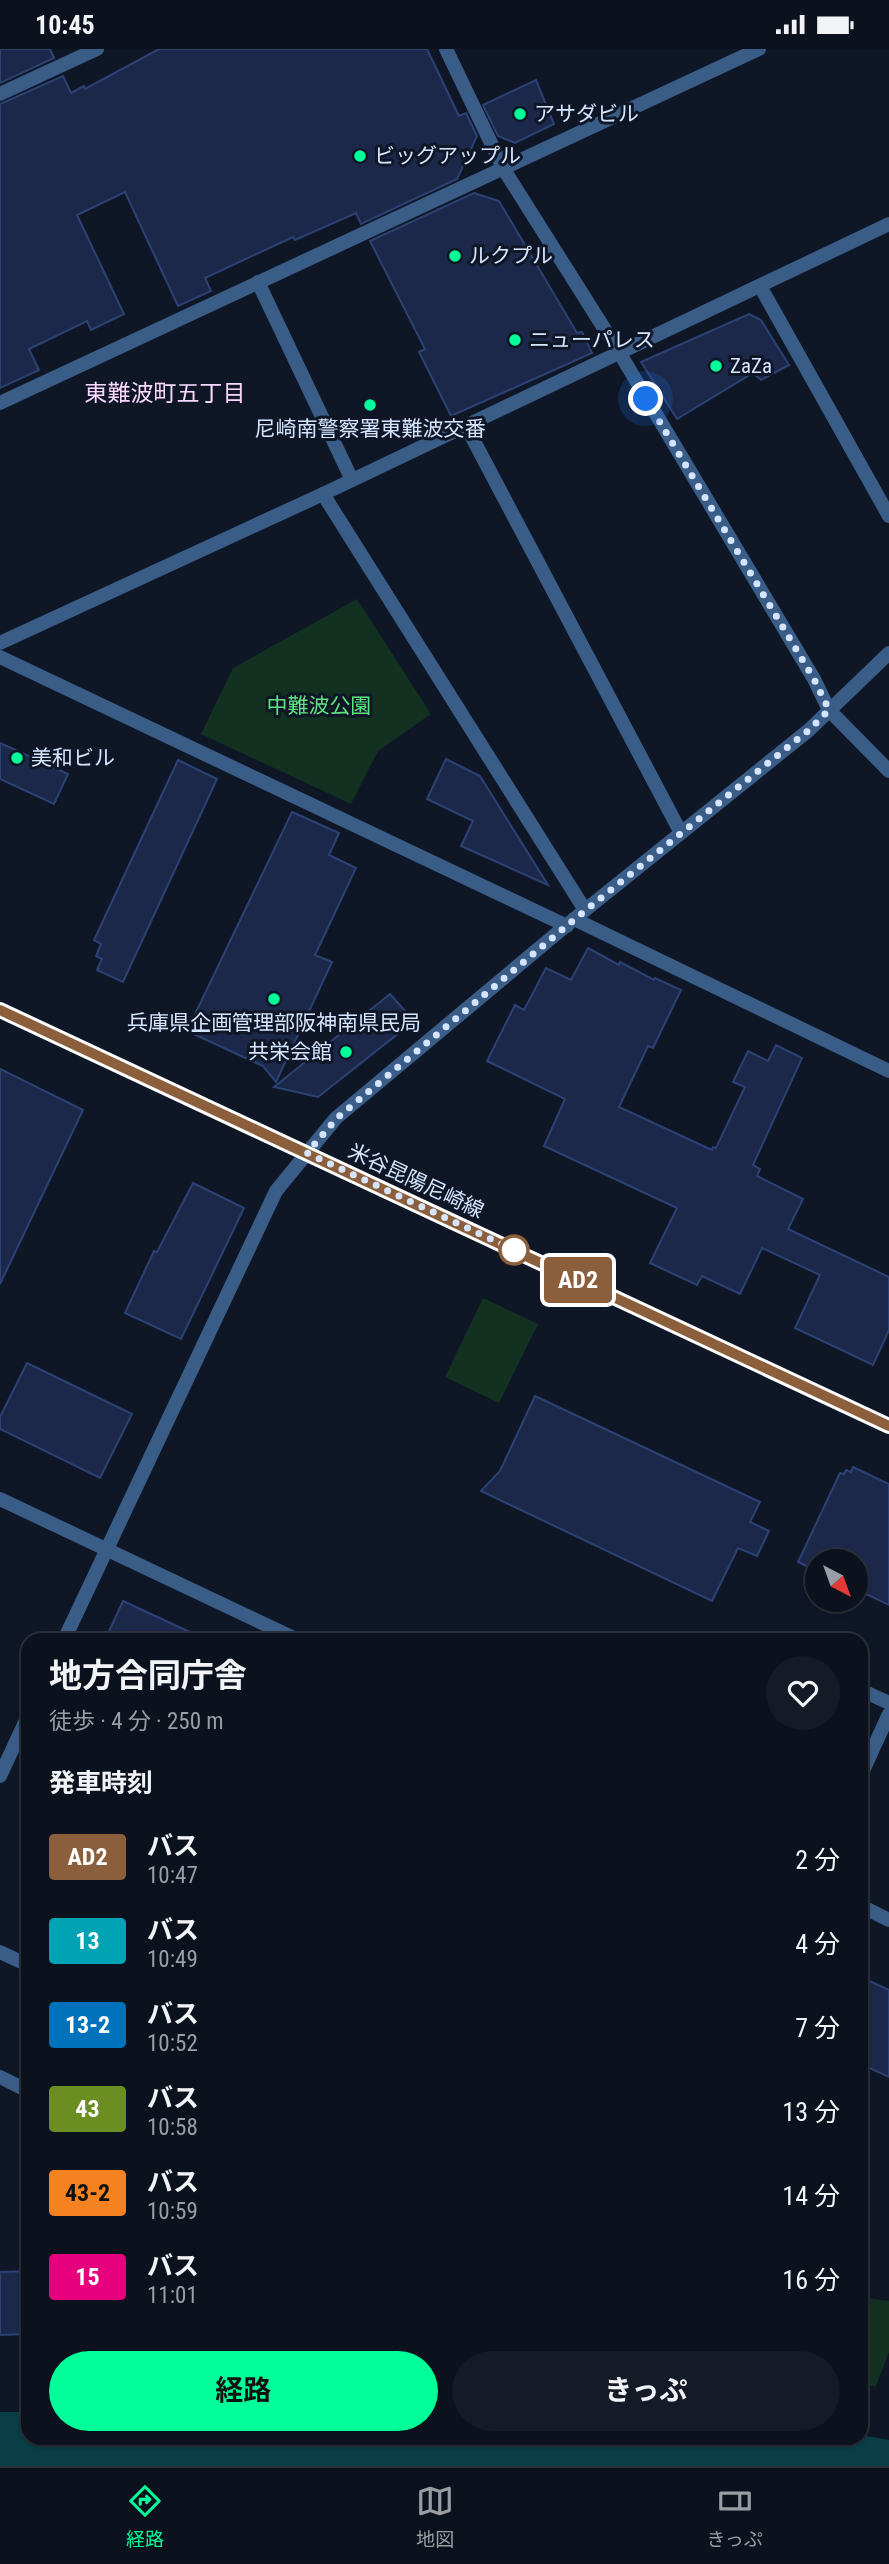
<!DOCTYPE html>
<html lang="ja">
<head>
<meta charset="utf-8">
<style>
	:root { --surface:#0b111d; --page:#141a26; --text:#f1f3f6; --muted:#9a9da4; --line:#2b313b; --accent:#01ff99 }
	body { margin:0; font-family:"Roboto Condensed","Noto Sans JP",sans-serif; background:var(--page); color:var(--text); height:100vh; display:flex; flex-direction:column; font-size:26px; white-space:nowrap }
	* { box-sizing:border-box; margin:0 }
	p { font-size:23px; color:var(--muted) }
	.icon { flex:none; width:38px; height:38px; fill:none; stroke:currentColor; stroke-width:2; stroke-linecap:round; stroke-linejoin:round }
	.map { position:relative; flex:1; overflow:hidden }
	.sheet { position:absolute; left:21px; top:1584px; width:847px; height:812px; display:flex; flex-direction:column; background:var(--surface); border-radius:21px; box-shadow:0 2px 5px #0004,0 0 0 2px var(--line) }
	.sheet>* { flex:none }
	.badge { padding:0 14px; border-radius:5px; font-size:24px; line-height:46px }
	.needle { width:46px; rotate:139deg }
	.controls { position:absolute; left:805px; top:1500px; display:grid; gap:14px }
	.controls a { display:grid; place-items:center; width:63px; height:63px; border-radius:50%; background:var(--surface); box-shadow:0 2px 5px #0004,0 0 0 2px var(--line); font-size:35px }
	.you { position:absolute; width:35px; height:35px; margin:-18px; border:5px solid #fff; border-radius:50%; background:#1a73e8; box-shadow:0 0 0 10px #1a73e833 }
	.map>.badge { position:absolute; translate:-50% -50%; box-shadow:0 0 0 4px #fff }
	h2 { padding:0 28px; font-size:26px; line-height:63px }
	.round { display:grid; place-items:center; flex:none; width:74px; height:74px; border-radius:37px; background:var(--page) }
	.head { display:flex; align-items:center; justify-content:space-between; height:119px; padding:0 28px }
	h1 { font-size:33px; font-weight:700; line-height:52px }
	.button { display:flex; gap:14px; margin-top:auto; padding:14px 28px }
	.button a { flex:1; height:80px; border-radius:42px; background:var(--accent); color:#111; font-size:28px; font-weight:700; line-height:80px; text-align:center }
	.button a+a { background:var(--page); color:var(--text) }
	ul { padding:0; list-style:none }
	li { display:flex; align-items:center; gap:21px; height:84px; padding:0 28px }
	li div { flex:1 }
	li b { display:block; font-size:26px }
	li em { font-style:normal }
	li .badge { min-width:77px; font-weight:700; text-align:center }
	.status { display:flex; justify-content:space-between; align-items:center; height:49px; padding:0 35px; background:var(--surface); direction:ltr }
	.status svg { height:19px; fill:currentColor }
	.tabs { display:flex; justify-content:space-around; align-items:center; height:98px; border-top:2px solid var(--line); background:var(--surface); font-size:19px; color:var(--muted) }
	.tabs a { display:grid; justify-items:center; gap:4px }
	.tabs .on { color:var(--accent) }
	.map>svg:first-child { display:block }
	.green { fill:#123120 }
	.water { fill:#093e46 }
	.building { fill:#1b2849; stroke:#2c4275; stroke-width:2 }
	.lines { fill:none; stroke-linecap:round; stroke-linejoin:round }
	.service { stroke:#395d87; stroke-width:14 }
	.minor { stroke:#395d87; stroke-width:14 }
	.secondary { stroke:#6cb2ff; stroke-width:14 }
	.line-casing { stroke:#fff; stroke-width:16 }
	.line { stroke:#8b5e3c; stroke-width:10 }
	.walk { stroke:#d5e5ff; stroke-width:7; stroke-dasharray:0 12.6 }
	.poi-dot { fill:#01ff99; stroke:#0f1727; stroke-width:2.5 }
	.stop-dot { fill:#fff; stroke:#8b5e3c; stroke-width:3.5 }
	.labels { text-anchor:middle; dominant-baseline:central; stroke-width:6; stroke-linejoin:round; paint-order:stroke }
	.poi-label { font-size:21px; fill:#d5e5ff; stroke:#0f1727; text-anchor:start }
	.park-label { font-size:21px; fill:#5ee27f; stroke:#0f1727 }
	.street-label { font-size:21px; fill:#d5e5ff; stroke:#0f1727 }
	.neighbourhood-label { font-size:23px; fill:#f9d7ff; stroke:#0f1727 }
</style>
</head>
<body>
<div class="status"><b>10:45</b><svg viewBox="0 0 49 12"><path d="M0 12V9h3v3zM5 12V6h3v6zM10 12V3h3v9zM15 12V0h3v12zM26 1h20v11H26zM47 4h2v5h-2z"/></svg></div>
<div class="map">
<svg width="889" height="2417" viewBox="0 0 889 2417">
	<rect width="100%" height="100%" fill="#0f1727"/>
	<g class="green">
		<path d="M357 550 431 665 378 702 351 755 201 685 233 619Z"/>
		<path d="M483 1249 538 1275 499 1354 445 1328Z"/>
		<path d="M861 2248 889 2252V2303L876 2337H861Z"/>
	</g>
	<path class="water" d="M0 2363H28V2389H861V2386L889 2391V2417H0Z"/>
	<g class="building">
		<path d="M0 0H50L54 9 0 34Z"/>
		<path d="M159 0H427L459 67 466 64 477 87 457 130 361 175 356 164 295 191 293 188 205 229 211 242 178 257 125 143 77 166 124 265 91 281 87 272 29 300 39 321 0 339V55L63 27 71 44 84 37 85 40Z"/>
		<path d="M536 31 554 75 515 94 498 87 483 56Z"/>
		<path d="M474 144 499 152 577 284 582 283 592 304 451 367 419 303 425 300 370 192Z"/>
		<path d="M749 265 761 271 789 316 761 331 753 324 677 370 641 313Z"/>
		<path d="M0 694 68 725 54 755 0 730Z"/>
		<path d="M446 710 480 727 548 836 461 797 473 772 427 750Z"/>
		<path d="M178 711 217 730 123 933 97 921 102 910 96 907 101 895 94 891Z"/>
		<path d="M292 763 339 784 329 806 356 819 315 906 332 913 276 1033 263 1017 187 982Z"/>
		<path d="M588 899 619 916 620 913 654 931 655 929 681 941 653 999 648 997 619 1058 712 1101 713 1098 716 1099 745 1038 733 1033 748 1002 768 1012 776 996 802 1009 753 1116 760 1120 757 1127 803 1150 788 1180 889 1228V1281L873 1316 795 1279 820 1226 762 1199 740 1245 702 1227 697 1236 650 1214 677 1159 544 1097 565 1050 487 1012 515 956 524 961 546 919 571 931Z"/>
		<path d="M390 945 414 972 318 1048 274 1038Z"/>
		<path d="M0 1020 83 1061 0 1235Z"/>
		<path d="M193 1134 244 1159 181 1290 125 1264 154 1202 157 1203Z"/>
		<path d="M27 1314 132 1365 100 1429 0 1380V1368Z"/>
		<path d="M535 1347 760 1453 750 1473 769 1482 757 1507 738 1499 712 1552 481 1442 500 1422Z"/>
		<path d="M853 1418 889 1435V1556L856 1540V1512H817V1522L798 1513 840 1424 844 1425 846 1421 851 1423Z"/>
		<path d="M123 1552 207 1591H105Z"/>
		<path d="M861 1928 889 1941V2028L861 2015Z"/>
		<path d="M28 2222V2285L0 2286V2223Z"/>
	</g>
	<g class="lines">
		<g class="service">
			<path d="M861 1641 889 1654"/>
			<path d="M0 2028 22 2039"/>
		</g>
		<g class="minor">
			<path d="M446 0 503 119 619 303 814 630 829 661 889 722"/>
			<path d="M0 45 97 0"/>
			<path d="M258 233 352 431"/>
			<path d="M760 237 889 467"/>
			<path d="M0 354 759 0"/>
			<path d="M466 377 681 784"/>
			<path d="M323 445 585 861"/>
			<path d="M0 594 323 445 889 175"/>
			<path d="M0 608 567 877"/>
			<path d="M574 870 889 1022"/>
			<path d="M0 1450 298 1591"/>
			<path d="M64 1591 276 1142 336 1069 574 870 809 681 889 604"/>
			<path d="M861 1726 889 1665"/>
			<path d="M0 1727 28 1667"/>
			<path d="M861 1857 889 1871"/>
			<path d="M0 1903 28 1916"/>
		</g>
		<path class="secondary" d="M0 961 889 1377"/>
	</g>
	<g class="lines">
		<g class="line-casing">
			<path id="line" d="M0 961 889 1377"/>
		</g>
		<use href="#line" class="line"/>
		<path class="walk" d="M514 1201 525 1206 307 1104 337 1069 575 870 809 681 829 661 814 630 646 350"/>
	</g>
	<g class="poi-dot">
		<circle cx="520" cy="65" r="7"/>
		<circle cx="360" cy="107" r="7"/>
		<circle cx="455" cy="207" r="7"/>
		<circle cx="515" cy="291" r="7"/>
		<circle cx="716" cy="317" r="7"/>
		<circle cx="370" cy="356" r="7"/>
		<circle cx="17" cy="709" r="7"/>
		<circle cx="274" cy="950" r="7"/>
		<circle cx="346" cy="1003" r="7"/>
	</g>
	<circle class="stop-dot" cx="514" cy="1201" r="14"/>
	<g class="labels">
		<g class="poi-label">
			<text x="534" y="65">アサダビル</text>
			<text x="374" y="107">ビッグアップル</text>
			<text x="469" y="207">ルクプル</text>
			<text x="529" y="291">ニューパレス</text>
			<text x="730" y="317">ZaZa</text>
			<text x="370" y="380" text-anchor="middle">尼崎南警察署東難波交番</text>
			<text x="31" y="709">美和ビル</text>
			<text x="274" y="974" text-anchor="middle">兵庫県企画管理部阪神南県民局</text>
			<text x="332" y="1003" text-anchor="end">共栄会館</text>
		</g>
		<g class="park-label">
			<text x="319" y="657">中難波公園</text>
		</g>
		<g class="street-label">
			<text transform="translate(416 1132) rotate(25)">米谷昆陽尼崎線</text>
		</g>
		<g class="neighbourhood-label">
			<text x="165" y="344">東難波町五丁目</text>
		</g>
	</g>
</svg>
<div class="controls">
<a><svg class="needle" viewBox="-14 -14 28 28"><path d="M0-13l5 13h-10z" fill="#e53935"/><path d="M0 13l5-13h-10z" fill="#9a9da4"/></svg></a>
</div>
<div class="you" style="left:646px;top:350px"></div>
<b class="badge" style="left:578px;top:1231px;background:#8b5e3c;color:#fff">AD2</b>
<section class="sheet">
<div class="head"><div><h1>地方合同庁舎</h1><p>徒歩 · 4 分 · 250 m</p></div><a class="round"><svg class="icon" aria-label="heart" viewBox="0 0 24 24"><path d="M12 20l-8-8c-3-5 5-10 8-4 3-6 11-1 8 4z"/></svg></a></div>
<h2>発車時刻</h2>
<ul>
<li><span class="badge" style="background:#8b5e3c;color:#fff">AD2</span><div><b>バス</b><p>10:47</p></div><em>2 分</em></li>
<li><span class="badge" style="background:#00a3b4;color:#fff">13</span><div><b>バス</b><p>10:49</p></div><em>4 分</em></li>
<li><span class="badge" style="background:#0072bc;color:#fff">13-2</span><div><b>バス</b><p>10:52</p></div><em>7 分</em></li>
<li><span class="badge" style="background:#6b8e23;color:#fff">43</span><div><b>バス</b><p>10:58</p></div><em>13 分</em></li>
<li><span class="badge" style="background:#f58220;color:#111">43-2</span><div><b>バス</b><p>10:59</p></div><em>14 分</em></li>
<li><span class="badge" style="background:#e6007e;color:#fff">15</span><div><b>バス</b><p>11:01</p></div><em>16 分</em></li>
</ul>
<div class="button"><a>経路</a><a>きっぷ</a></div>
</section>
</div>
<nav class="tabs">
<a class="on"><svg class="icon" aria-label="directions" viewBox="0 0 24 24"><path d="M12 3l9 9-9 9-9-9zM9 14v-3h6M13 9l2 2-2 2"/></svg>経路</a>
<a><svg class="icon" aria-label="map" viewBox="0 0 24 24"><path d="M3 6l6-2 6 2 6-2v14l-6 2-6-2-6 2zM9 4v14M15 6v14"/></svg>地図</a>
<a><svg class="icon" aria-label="tickets" viewBox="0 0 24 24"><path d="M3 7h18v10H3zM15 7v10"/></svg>きっぷ</a>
</nav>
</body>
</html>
